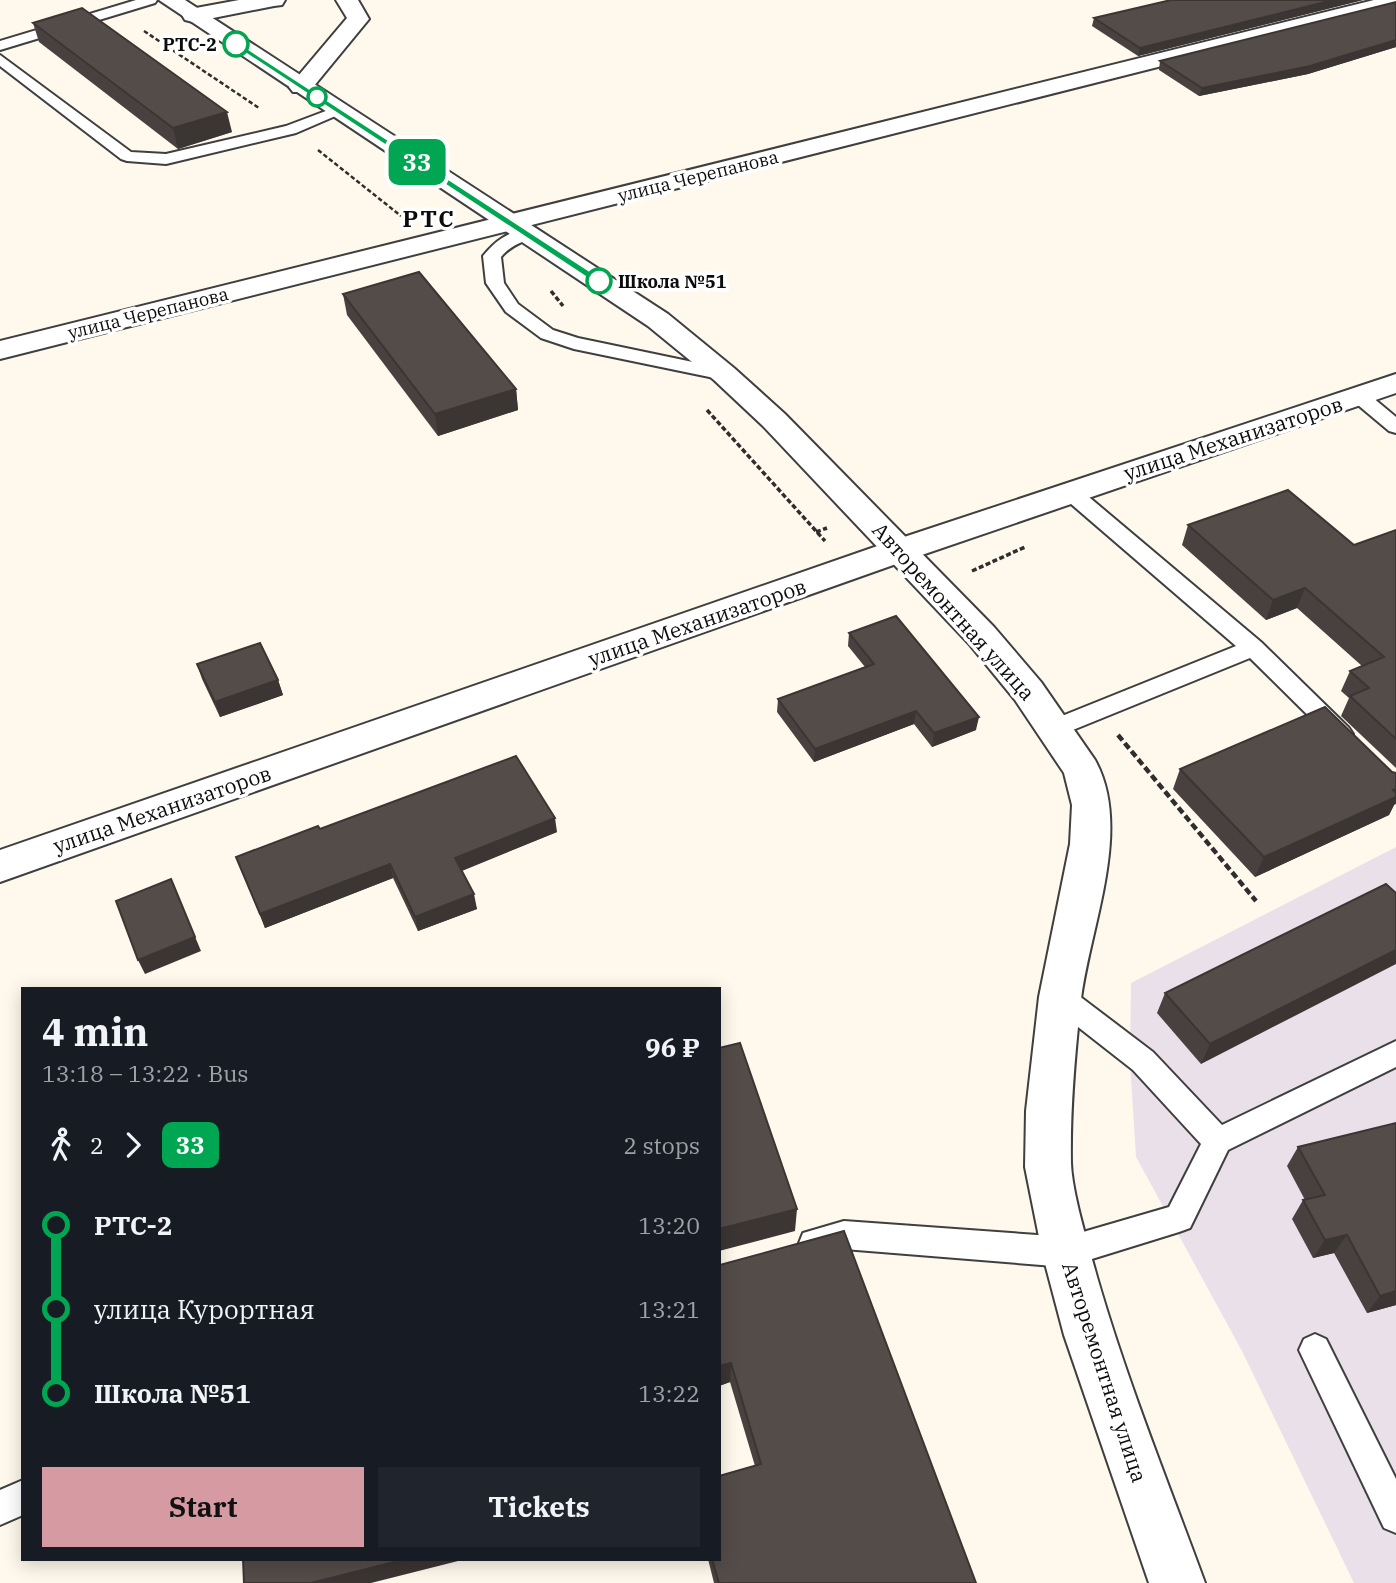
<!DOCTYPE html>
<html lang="en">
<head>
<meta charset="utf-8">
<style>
	:root { --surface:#171b24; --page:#20242c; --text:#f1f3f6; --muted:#9ea1a6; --accent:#d59aa2 }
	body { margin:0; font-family:"IBM Plex Serif",serif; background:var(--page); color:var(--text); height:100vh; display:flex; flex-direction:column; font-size:26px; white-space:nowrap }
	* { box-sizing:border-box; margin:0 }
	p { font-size:23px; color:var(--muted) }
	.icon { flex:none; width:38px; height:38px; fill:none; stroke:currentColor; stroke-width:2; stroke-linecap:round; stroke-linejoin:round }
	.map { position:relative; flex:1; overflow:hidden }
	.details { position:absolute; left:21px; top:987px; width:700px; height:574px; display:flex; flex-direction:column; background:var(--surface); border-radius:0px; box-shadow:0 4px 18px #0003 }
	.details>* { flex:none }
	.badge { padding:0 14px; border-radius:10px; font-size:24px; line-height:46px }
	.map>.badge { position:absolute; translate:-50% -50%; box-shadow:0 0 0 4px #fff }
	.legs { display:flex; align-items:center; gap:10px; height:77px; padding:0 21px; font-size:23px }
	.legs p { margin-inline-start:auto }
	.headline { display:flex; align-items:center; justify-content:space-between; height:119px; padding:0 21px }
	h1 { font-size:38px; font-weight:700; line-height:52px }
	.button { display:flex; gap:14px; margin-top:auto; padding:14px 21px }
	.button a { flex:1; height:80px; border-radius:0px; background:var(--accent); color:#111; font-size:28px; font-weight:700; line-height:80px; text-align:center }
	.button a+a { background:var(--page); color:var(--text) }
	ul { padding:0 21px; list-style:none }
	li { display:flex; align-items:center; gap:24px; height:84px; font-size:26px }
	li i { display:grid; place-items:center; width:10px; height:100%; margin:0 9px; background:currentColor }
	li i::after { content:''; width:18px; height:18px; margin:-9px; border:5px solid; border-radius:50%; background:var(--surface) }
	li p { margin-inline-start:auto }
	li:first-child i { background:linear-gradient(#0000 50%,currentColor 0) }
	li:last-child i { background:linear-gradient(currentColor 50%,#0000 0) }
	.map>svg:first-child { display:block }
	.industrial { fill:#e9e0ea }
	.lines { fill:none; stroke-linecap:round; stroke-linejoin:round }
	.service-casing { stroke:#3f3f3f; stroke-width:4 }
	.minor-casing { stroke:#3f3f3f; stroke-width:4 }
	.tertiary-casing { stroke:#3f3f3f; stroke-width:4 }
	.path-far2 { stroke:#2e2e2e; stroke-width:2.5; stroke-dasharray:4.5 2.5; stroke-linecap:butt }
	.path-far1 { stroke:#2e2e2e; stroke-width:3.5; stroke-dasharray:5 2.5; stroke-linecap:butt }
	.path { stroke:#2e2e2e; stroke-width:4.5; stroke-dasharray:7 3.5; stroke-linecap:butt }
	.service { fill:#fff; fill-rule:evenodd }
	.minor { fill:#fff; fill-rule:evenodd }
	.tertiary { fill:#fff; fill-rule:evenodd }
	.wall { fill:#48413f }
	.shaded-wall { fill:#3b3533 }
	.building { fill:#544c49; stroke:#3b3533; stroke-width:2 }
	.line-1 { fill:#00a651; stroke:#fff; stroke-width:2 }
	.stop-1-dot { fill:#fff; stroke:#00a651; stroke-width:3.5 }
	.labels { text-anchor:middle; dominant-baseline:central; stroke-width:7; stroke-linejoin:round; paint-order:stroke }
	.far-stop-label { font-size:18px; font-weight:bold; fill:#0c0c0c; stroke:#fff; text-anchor:end }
	.far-street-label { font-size:18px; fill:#0c0c0c; stroke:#fff }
	.street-label { font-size:21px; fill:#0c0c0c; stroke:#fff }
	.far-district-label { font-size:23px; font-weight:bold; letter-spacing:2px; fill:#0c0c0c; stroke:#fff }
</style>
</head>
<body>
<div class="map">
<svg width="1396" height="1583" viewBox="0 0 1396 1583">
	<rect width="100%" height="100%" fill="#fef9ec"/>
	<path class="industrial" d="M1396 847V1583H1354L1242 1351 1136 1157 1130 1062 1131 983Z"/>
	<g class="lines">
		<g class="service-casing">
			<g id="service">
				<path d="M136 0H157L155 3 0 50V41Z"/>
				<path d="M0 55 131 152 166 154 286 126 339 106 347 111 296 133 166 164 127 161 121 159 0 66Z"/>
				<path d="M527 228 533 229 535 233C525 244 513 242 501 257L504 283 518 304 553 330 578 338 731 370 733 374 731 378 724 380 574 349 541 338 506 312 486 283 483 256C496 240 507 233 527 228Z"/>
				<path d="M1359 390 1366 392 1396 417V433L1389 431 1352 400 1349 396Z"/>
				<path d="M1070 486 1077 487 1261 642 1349 728 1353 734 1349 740 1341 743 1333 740 1250 658 1063 734 1055 737 1047 734 1043 728 1047 722 1236 646 1063 497 1060 492 1063 487Z"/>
				<path d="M1060 986 1070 989 1153 1052 1222 1125 1396 1041V1067L1228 1150 1190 1228 1179 1232 1066 1267 844 1249 814 1257 803 1253 799 1243 803 1233 844 1221 1066 1237 1169 1207 1201 1144 1133 1070 1050 1005 1046 997 1050 989Z"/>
				<path d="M1315 1334 1326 1339 1396 1479V1533L1384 1528 1299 1350 1304 1339Z"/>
				<path d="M23 1480V1515L0 1525V1490Z"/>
			</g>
		</g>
		<g class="minor-casing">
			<g id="minor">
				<path d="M239 0H285L282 5 274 6 193 22 185 20 182 15 185 10Z"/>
				<path d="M336 0H358L369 19 309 92H293L289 87 293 82 347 18Z"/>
				<path d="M1374 0H1396V7L0 359V341Z"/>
				<path d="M1396 374V393L913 558 0 882V850L889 542Z"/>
			</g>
		</g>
		<g class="tertiary-casing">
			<path id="tertiary" d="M159 0H185L668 314 734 368 785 414 994 627 1041 682 1095 760C1133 828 1090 927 1081 999 1075 1053 1070 1109 1071 1163 1072 1194 1089 1247 1097 1277 1127 1381 1168 1482 1205 1583H1149L1064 1335 1042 1252 1025 1167 1026 1111 1039 997 1070 844 1072 805 1064 773 1015 700 970 645 763 426 714 380 648 326Z"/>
		</g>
		<g class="path-far2">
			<path d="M144 31 259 108"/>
			<path d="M318 150 401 216"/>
		</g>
		<g class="path-far1">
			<path d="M551 291 563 306"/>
			<path d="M707 410 825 541"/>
			<path d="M816 532 827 528"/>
			<path d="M972 571 1025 547"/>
		</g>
		<path class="path" d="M1118 735 1256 901"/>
		<use href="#service" class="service"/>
		<use href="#minor" class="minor"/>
		<use href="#tertiary" class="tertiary"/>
	</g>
	<g class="wall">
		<path d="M1171 0H1363L1138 56 1092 26 1094 18Z"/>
		<path d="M1396 2V47L1308 74 1199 96 1159 70 1160 61Z"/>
		<path d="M33 23 232 132 178 149 39 42Z"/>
		<path d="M343 294 516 389 518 410 438 436 347 315Z"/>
		<path d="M1188 525 1354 545 1396 530V768L1341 716 1349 698 1341 691 1350 671 1362 666 1297 608 1266 620 1182 545Z"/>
		<path d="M849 633 976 730 932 747 914 724 814 762 777 712 778 699 865 667 848 646Z"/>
		<path d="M197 664 278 680 283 695 220 717 202 679Z"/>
		<path d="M1180 769 1392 772 1394 805 1389 815 1255 877 1173 789Z"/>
		<path d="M320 829 557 832 462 871 477 909 418 931 393 878 265 928 236 857Z"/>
		<path d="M1396 893 1201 1064 1157 1013 1165 993Z"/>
		<path d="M1298 1147 1396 1305 1367 1313 1334 1253 1313 1258 1292 1219 1303 1200H1305L1287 1166Z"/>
		<path d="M719 1264 976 1583H714L708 1559H719L755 1466 730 1382 719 1386Z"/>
	</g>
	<g class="shaded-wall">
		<path d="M1333 0H1363L1138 56 1140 48Z"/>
		<path d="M1396 40V47L1308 74 1199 96 1202 88Z"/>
		<path d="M227 112 232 132 178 149 173 128Z"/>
		<path d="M516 389 518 410 438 436 435 414Z"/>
		<path d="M1305 588 1297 608 1266 620 1273 600Z"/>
		<path d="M278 680 283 695 220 717 215 702Z"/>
		<path d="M916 711 914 724 814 762 815 749Z"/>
		<path d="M979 717 976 730 932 747 934 733Z"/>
		<path d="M1396 789V804L1394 805 1389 815 1255 877 1264 857Z"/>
		<path d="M555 818 557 832 458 872 455 858Z"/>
		<path d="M390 864 393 878 265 928 260 914Z"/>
		<path d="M171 879 201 951 145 974 138 960Z"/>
		<path d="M474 894 477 909 418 931 415 917Z"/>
		<path d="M1396 950V964L1201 1064 1210 1044Z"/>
		<path d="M797 1209 795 1231 719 1251V1229Z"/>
		<path d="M1347 1235 1334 1253 1313 1258 1325 1240Z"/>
		<path d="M1396 1291V1305L1367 1313 1380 1296Z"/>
		<path d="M731 1363 730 1382 719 1386V1366Z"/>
		<path d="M406 1559H466L371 1583H311Z"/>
	</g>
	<g class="building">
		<path d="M1171 0H1333L1140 48 1094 18Z"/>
		<path d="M1396 2V40L1310 66 1202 88 1160 61Z"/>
		<path d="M82 8 227 112 173 128 33 23Z"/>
		<path d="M419 272 516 389 435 414 343 294Z"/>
		<path d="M1288 490 1354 545 1396 530V739L1350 696 1369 688 1350 671 1384 657 1305 588 1273 600 1188 525Z"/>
		<path d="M896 616 979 717 934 733 916 711 815 749 778 699 874 664 849 633Z"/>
		<path d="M260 643 278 680 215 702 197 664Z"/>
		<path d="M1325 707 1392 772 1396 773V789L1393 790 1396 793V797L1264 857 1180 769Z"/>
		<path d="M516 756 555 818 455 858 474 894 415 917 390 864 260 914 236 857 318 826 320 829Z"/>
		<path d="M171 879 195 937 138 960 116 901Z"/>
		<path d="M1386 884 1396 893V950L1210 1044 1165 993Z"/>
		<path d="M740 1043 797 1209 719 1229V1048Z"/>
		<path d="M1396 1123V1291L1380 1296 1347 1235 1325 1240 1303 1200 1325 1195 1298 1147Z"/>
		<path d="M844 1231 976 1583H719L712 1559H719V1476L761 1464 731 1363 719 1366V1264L720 1265Z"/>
		<path d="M243 1559H406L311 1583H244Z"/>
	</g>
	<path class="line-1" d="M236 41 602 279 604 281 595 283 233 45Z"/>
	<g class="stop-1-dot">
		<circle cx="236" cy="44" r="12"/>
		<circle cx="317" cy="97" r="9"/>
		<circle cx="599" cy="281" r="12"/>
	</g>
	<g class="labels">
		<g class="far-stop-label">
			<text x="217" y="44">РТС-2</text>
			<text x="618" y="281" text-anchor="start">Школа №51</text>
		</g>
		<g class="far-street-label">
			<text transform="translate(698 176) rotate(-14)">улица Черепанова</text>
			<text transform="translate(148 313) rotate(-14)">улица Черепанова</text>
		</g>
		<g class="street-label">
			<text transform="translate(1233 438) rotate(-18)">улица Механизаторов</text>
			<text transform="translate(954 611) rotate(48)">Авторемонтная улица</text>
			<text transform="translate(697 622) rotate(-19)">улица Механизаторов</text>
			<text transform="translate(162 809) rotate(-19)">улица Механизаторов</text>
			<text transform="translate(1105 1372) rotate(72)">Авторемонтная улица</text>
		</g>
		<g class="far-district-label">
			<text x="429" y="218">РТС</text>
		</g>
	</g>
</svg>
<b class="badge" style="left:417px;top:162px;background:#00a651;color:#fff">33</b>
<section class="details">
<div class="headline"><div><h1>4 min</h1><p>13:18 – 13:22 · Bus</p></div><b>96 ₽</b></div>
<div class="legs"><svg class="icon" aria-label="walk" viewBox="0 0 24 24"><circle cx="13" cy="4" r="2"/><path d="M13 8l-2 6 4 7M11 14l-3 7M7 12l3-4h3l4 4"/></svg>2<svg class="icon" aria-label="forward" viewBox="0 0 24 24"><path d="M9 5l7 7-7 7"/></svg><b class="badge" style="background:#00a651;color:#fff">33</b><p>2 stops</p></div>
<ul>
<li><i style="color:#00a651"></i><b>РТС-2</b><p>13:20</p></li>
<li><i style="color:#00a651"></i><span>улица Курортная</span><p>13:21</p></li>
<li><i style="color:#00a651"></i><b>Школа №51</b><p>13:22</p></li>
</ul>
<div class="button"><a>Start</a><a>Tickets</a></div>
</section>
</div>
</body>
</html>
